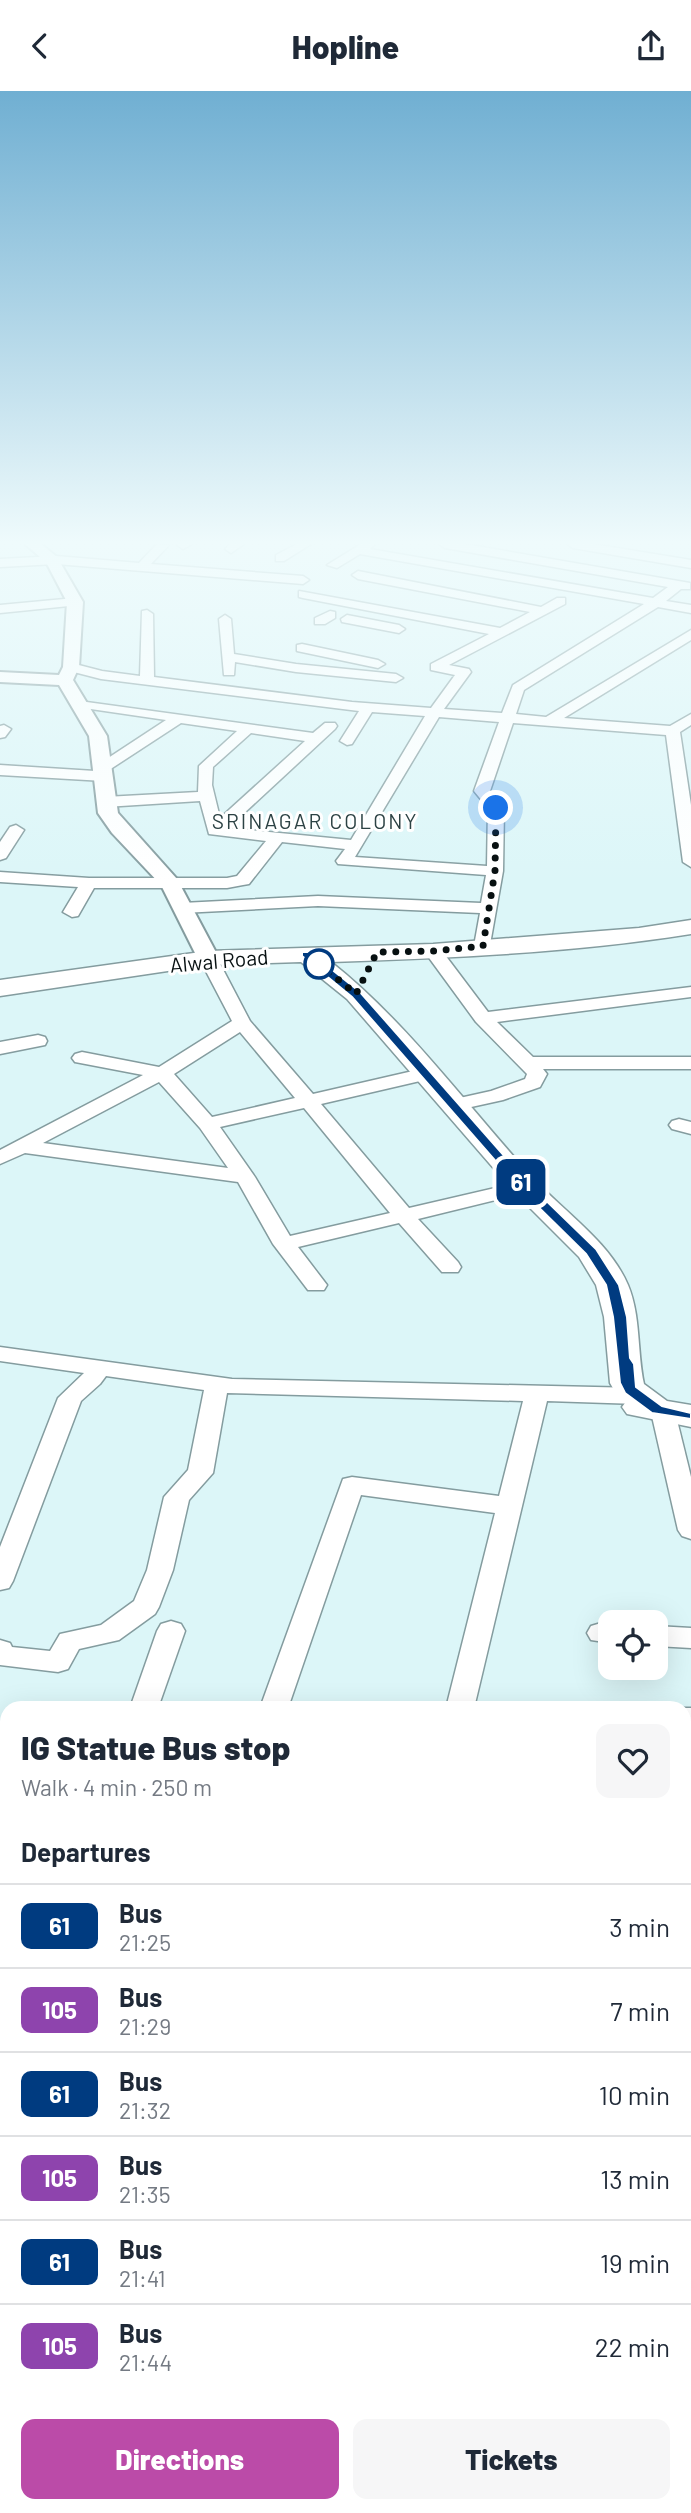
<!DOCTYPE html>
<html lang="en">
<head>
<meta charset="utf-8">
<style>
	:root { --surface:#fff; --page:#f6f6f7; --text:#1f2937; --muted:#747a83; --line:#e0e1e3; --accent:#bb4ba8 }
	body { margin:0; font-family:Barlow,sans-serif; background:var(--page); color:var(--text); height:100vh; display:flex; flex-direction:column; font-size:26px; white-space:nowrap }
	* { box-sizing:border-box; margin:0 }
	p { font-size:23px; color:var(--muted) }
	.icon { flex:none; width:38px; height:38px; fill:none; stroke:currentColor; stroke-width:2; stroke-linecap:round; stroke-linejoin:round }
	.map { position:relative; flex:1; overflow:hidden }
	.side { position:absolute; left:0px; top:1610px; width:691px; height:812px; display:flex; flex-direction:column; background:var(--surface); border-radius:21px 21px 0 0; box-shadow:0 7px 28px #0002 }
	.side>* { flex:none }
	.badge { padding:0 14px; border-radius:10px; font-size:24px; line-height:46px }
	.fabs { position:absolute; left:598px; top:1519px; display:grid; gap:14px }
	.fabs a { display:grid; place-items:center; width:70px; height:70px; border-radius:14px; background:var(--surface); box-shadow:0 7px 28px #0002; font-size:35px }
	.you { position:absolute; width:35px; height:35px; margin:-18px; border:5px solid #fff; border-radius:50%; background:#1a73e8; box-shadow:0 0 0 10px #1a73e833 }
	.map>.badge { position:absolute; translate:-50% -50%; box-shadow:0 0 0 4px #fff }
	h2 { padding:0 21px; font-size:26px; line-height:63px }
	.round { display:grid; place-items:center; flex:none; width:74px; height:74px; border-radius:14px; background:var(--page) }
	.headline { display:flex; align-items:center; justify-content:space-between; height:119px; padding:0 21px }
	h1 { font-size:33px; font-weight:800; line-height:52px }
	.cta { display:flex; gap:14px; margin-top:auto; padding:14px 21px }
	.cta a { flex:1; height:80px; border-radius:14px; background:var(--accent); color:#fff; font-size:28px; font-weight:800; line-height:80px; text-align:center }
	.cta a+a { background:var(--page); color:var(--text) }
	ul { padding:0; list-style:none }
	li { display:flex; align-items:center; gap:21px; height:84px; padding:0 21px; border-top:2px solid var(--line) }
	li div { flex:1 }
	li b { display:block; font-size:26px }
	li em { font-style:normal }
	li .badge { min-width:77px; font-weight:700; text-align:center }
	header { display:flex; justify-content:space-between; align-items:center; height:91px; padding:0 21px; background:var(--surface); font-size:32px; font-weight:800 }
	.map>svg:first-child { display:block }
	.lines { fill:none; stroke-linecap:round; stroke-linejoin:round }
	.minor-casing { stroke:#849c9f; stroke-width:3 }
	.tertiary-casing { stroke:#849c9f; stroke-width:4 }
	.secondary-casing { stroke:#849c9f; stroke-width:3 }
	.minor { fill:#fff; fill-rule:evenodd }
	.tertiary { fill:#fff; fill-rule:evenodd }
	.secondary { fill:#fff; fill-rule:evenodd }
	.line { fill:#003b80; stroke:#fff; stroke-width:2 }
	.walk { stroke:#071011; stroke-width:7; stroke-dasharray:0 12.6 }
	.stop-dot { fill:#fff; stroke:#003b80; stroke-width:3.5 }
	.labels { text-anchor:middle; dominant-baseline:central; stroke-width:6; stroke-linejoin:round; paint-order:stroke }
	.far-neighbourhood-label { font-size:21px; letter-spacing:2px; fill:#2c4244; stroke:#fff }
	.far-street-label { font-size:21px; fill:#071011; stroke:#fff }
</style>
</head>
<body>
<header><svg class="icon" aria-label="back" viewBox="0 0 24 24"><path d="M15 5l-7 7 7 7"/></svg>Hopline<svg class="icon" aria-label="share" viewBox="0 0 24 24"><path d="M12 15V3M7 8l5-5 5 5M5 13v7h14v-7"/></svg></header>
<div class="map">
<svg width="691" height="2422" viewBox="0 0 691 2422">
	<rect width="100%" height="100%" fill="#dcf6f8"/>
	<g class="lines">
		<g class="minor-casing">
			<g id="minor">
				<path d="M157 453 169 454 151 473 303 485 309 489 303 493 56 473 0 476V468L56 465 139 472Z"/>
				<path d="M192 453 183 458 177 454 178 453Z"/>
				<path d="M230 453H244L231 462 225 458Z"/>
				<path d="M297 453H311L284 470H276V464Z"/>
				<path d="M361 453H375L370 458 653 507 668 496 445 457 439 453H465L690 492V498H681L666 510 691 514V522L658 516 524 599 516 623 546 626 691 539V549L564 627 670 635 691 623V634L680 641 691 714V776L683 771 666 644 513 632 490 700 504 717 503 780 489 859 483 860 474 855 480 822 318 815 182 822 173 817 182 812 318 805 481 812 486 784 338 773 336 770 345 758 282 751 249 793 243 794 227 797H94L78 825 72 826 63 821 78 796 0 791V781L89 787H227L237 785 266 750 209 743 200 710 105 716 97 711 105 706 198 701 199 675 237 640 181 632 106 681 112 685 104 690 0 684V674L95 680 96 675 166 629 77 616 72 615V609L313 642 325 632H335L337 635 335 638 228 737 351 749 425 625 372 621 352 653 347 654 340 650 359 620 101 588 66 579 64 576 71 572 102 580 140 585 142 520 147 519 153 523 154 586 352 611 431 617 455 584 431 579V573L489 543 303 507 299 506V500L500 537 530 521 358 488 352 484 358 480 541 516 557 507H565V513L449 574 469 578 471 581 444 618 502 622 513 594 644 513 360 463 337 477 327 474ZM439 626 499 631 474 700 488 717 487 775 355 766ZM251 642 305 650 220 727 212 694 213 676Z"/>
				<path d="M567 453H593L691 469V477L573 457Z"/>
				<path d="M75 507 81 511 79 514 0 522V514Z"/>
				<path d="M330 520 335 521V527L325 533H315V527Z"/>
				<path d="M225 524 231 528 234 563 296 573 396 583 403 587 396 591 296 581 235 571 234 584H224L219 528Z"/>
				<path d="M347 524 399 534 405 538 399 542 342 531 341 528Z"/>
				<path d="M302 553 378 569 385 573 378 577 297 560V554Z"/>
				<path d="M4 634 11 638 5 646 0 647V635Z"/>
				<path d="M16 734 24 739 6 767 0 769V751L10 736Z"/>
				<path d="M433 855 439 856 488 921 691 896V906L497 931 533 966H691V978H543L547 983 540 996 503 1009 453 1020 446 1018 443 1014 446 1010 491 1000 525 988 527 983 476 931 427 864 424 860 427 856Z"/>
				<path d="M208 862 217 867 250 930 313 1003 426 977 433 979 436 983 433 987 321 1013 409 1117 525 1090 532 1092 536 1096 532 1100 418 1128 458 1171 461 1176 458 1181H442L399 1132 298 1156 327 1194 324 1199H308L273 1153 238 1091 25 1062 0 1073V1059L143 984 75 971 72 967 75 963 82 961 159 976 232 930 199 867ZM240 941 295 1007 212 1026 174 983ZM159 991 200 1037 228 1077 43 1052ZM304 1017 390 1122 290 1145 255 1086 220 1036Z"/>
				<path d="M38 944 45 946 47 950 45 954 0 963V951Z"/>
				<path d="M679 1028 691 1031V1043L672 1038 669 1034 672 1030Z"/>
				<path d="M0 1256 232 1288 638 1297 647 1300 650 1305 647 1310 638 1313 547 1310 474 1617H446L495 1422 361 1404 288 1617H260L343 1388 352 1386 499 1405 523 1310 227 1302 213 1382 189 1409 173 1479 159 1516 155 1523 119 1549 79 1558 68 1578 58 1581 0 1574V1549L10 1552 12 1556 50 1560 60 1543 101 1534 134 1510 147 1479 164 1406 188 1379 204 1299 106 1285 100 1293 81 1310 13 1490 9 1497 0 1499V1456L58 1307 84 1282 0 1270Z"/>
				<path d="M663 1313 672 1316 675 1321 691 1386V1448L682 1445 678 1439 651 1321 654 1316Z"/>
				<path d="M171 1530 181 1533 185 1540 158 1617H130L157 1540 161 1533Z"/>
				<path d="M601 1532H611V1552L591 1549 587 1542 591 1535Z"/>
				<path d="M656 1535 691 1537V1557L656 1555Z"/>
				<rect x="684" y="1617" width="7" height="22"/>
				<rect x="684" y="1761" width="7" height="24"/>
				<path d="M684 1934H691V1962L684 1963Z"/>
				<path d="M7 1965V2012L0 2014V1968Z"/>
				<path d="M0 2123 7 2124V2158L0 2157Z"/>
				<rect x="684" y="2259" width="7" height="38"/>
				<path d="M0 2345 7 2346V2386L0 2385Z"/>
				<path d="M7 2399V2415H36L34 2422H0V2405Z"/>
				<path d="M245 2415H310L313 2422H248Z"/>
			</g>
		</g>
		<g class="tertiary-casing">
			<path id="tertiary" d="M25 453H41L57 466 83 511 79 576 73 589 107 645 118 722 177 788 219 867 216 872H200L161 794 112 742 98 722 89 645 59 594 0 591V581L59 584 63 576 67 511 46 471Z"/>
		</g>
		<g class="secondary-casing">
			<path id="secondary" d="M691 829V843C572 862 451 867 331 871 407 931 468 1016 533 1087 565 1122 609 1150 628 1194 641 1225 637 1261 644 1293L667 1310 691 1314V1336L627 1323 622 1316 625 1312 618 1306 610 1292 604 1226 596 1194 579 1166 515 1102 347 908 301 871 208 874 0 905V889L208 860 433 853 639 837Z"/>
		</g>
		<use href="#minor" class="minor"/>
		<use href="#tertiary" class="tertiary"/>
		<use href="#secondary" class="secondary"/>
	</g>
	<linearGradient id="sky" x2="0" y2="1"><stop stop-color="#70afd2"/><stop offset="0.57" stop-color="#effbfc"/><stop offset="1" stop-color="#effbfc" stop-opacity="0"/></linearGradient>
	<rect width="691" height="792" fill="url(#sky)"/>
	<path class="line" d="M302 861H310L360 901 529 1093 596 1158 619 1194 627 1226 630 1267 634 1273 636 1296 662 1315 691 1322V1328L652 1322 625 1302 620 1292 613 1226 606 1194 586 1163 521 1099 352 906 302 865Z"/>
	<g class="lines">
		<path class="walk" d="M319 873 356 903 377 861 433 860 483 855 495 780 496 717"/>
	</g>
	<circle class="stop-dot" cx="319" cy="873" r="14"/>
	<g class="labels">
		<g class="far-neighbourhood-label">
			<text x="315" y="729">SRINAGAR COLONY</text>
		</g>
		<g class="far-street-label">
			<text transform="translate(219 869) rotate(-5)">Alwal Road</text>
		</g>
	</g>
</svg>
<div class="fabs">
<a><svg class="icon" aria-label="locate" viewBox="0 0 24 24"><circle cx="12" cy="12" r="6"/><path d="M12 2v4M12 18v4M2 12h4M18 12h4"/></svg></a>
</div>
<div class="you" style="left:496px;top:717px"></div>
<b class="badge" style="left:521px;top:1091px;background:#003b80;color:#fff">61</b>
<section class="side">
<div class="headline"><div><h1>IG Statue Bus stop</h1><p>Walk · 4 min · 250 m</p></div><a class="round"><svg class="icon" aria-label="heart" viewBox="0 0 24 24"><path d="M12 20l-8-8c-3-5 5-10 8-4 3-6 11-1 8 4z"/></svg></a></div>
<h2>Departures</h2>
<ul>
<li><span class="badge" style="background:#003b80;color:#fff">61</span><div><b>Bus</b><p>21:25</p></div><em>3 min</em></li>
<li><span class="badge" style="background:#8e44ad;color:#fff">105</span><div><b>Bus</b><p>21:29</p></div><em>7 min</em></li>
<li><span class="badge" style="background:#003b80;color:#fff">61</span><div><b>Bus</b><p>21:32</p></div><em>10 min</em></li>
<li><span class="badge" style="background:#8e44ad;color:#fff">105</span><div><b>Bus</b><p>21:35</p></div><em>13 min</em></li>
<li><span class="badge" style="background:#003b80;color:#fff">61</span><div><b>Bus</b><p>21:41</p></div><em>19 min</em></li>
<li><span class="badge" style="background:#8e44ad;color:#fff">105</span><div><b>Bus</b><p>21:44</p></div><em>22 min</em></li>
</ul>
<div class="cta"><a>Directions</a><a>Tickets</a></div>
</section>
</div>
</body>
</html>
